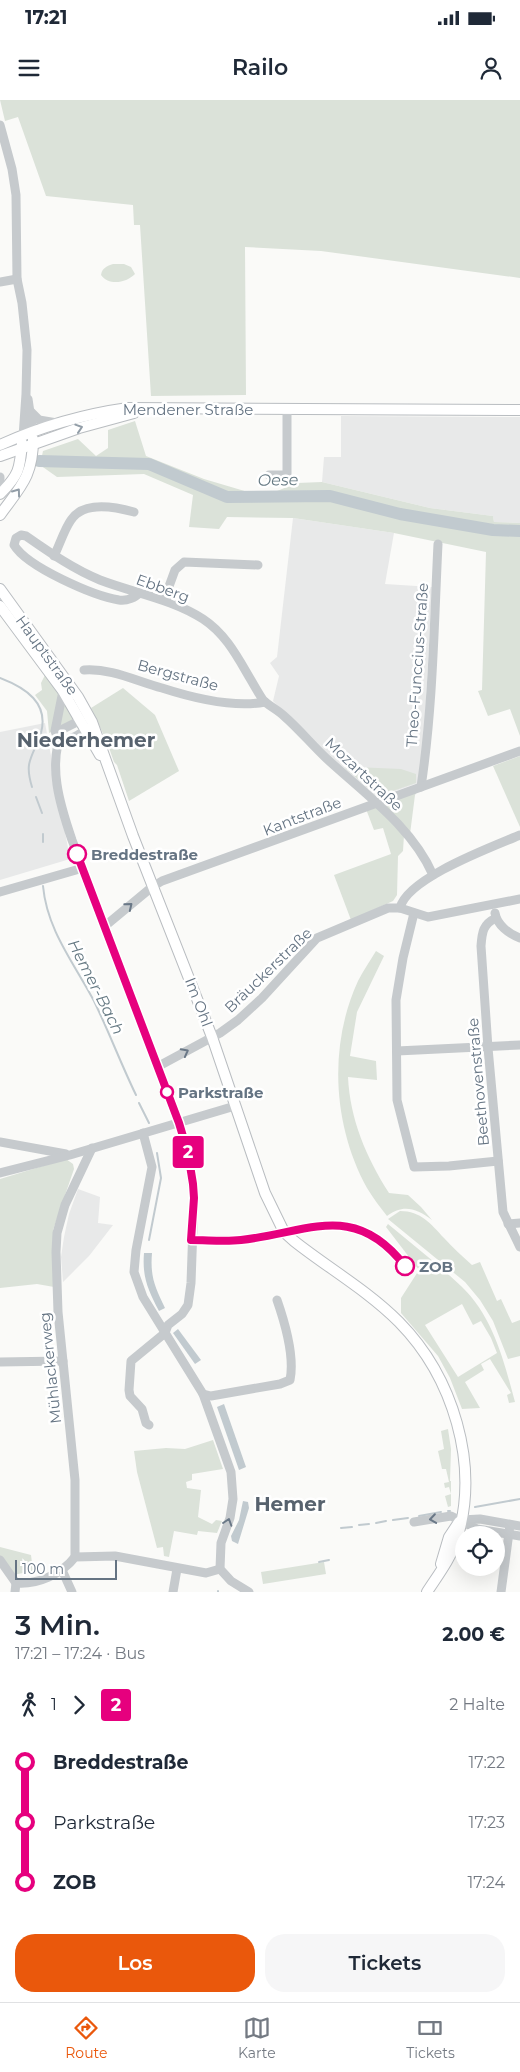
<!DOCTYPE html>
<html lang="de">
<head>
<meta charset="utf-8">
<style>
	:root { --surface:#fff; --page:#f6f6f7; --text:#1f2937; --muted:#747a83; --line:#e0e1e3; --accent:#ea580c }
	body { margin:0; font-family:Montserrat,sans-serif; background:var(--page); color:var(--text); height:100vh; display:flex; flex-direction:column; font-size:19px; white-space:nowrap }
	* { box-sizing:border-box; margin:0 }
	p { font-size:16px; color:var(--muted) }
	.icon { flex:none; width:28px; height:28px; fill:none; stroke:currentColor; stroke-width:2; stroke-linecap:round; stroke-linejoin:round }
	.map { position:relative; height:1492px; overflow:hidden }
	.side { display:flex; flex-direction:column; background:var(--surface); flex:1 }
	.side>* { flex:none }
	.badge { padding:0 10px; border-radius:4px; font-size:18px; line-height:32px }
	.controls { position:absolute; left:455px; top:1426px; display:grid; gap:10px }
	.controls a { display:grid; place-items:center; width:50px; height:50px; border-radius:50%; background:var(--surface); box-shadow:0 5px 20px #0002; font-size:25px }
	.scale { position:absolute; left:15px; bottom:12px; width:102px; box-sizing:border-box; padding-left:5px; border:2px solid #657483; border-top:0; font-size:14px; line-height:18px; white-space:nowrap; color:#657483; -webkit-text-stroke:4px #fff; paint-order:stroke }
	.map>.badge { position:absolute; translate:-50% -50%; box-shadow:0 0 0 2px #fff }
	.legs { display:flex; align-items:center; gap:8px; height:55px; padding:0 15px; font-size:16px }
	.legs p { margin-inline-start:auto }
	.headline { display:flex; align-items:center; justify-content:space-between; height:85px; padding:0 15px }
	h1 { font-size:28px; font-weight:600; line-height:38px }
	.button { display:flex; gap:10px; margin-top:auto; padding:10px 15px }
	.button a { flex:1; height:58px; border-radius:20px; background:var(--accent); color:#fff; font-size:20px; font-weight:600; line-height:58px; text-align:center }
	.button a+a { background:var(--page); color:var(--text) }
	ul { padding:0 15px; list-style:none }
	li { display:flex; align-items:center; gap:18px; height:60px; font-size:19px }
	li i { display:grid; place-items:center; width:8px; height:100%; margin:0 6px; background:currentColor }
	li i::after { content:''; width:12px; height:12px; margin:-6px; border:4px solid; border-radius:50%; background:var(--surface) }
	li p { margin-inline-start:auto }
	li:first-child i { background:linear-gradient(#0000 50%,currentColor 0) }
	li:last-child i { background:linear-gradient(currentColor 50%,#0000 0) }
	.status { display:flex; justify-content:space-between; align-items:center; height:35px; padding:0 25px; background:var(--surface); direction:ltr }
	.status svg { height:14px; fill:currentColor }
	header { display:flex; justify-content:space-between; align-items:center; height:65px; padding:0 15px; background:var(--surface); font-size:22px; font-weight:600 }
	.dock { display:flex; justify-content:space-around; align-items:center; height:70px; border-top:1px solid var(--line); background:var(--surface); font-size:14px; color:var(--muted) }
	.dock a { display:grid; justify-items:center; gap:2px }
	.dock .selected { color:var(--accent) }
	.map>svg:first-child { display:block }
	.built { fill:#e8e9e9 }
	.green { fill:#dbe2d9; fill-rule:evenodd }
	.water { fill:#c1cacf }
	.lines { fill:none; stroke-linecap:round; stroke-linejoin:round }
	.stream { stroke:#c1cacf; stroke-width:2 }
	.river { stroke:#c1cacf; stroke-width:12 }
	.major-casing { stroke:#b9bdc1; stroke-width:12 }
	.minor { stroke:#c6cacd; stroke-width:9 }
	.major { stroke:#fff; stroke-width:10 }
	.oneway { stroke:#939ea8 }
	.oneway2 { stroke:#6a7887 }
	.line-1-casing { stroke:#fff; stroke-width:11 }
	.line-1 { stroke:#e6007e; stroke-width:8 }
	.stop-1-dot { fill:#fff; stroke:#e6007e; stroke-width:2.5 }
	.labels { text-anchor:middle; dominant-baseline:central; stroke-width:5; stroke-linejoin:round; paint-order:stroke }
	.street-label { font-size:15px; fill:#657483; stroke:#fff }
	.stop-label { font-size:15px; font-weight:bold; fill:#657483; stroke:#fff; text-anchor:start }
	.water-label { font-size:16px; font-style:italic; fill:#657983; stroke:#fff }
	.district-label { font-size:20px; font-weight:bold; fill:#57626e; stroke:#fff }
</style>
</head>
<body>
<div class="status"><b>17:21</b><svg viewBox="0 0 49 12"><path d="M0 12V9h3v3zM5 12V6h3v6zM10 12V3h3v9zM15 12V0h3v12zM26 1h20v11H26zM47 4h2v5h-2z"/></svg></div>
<header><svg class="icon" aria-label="menu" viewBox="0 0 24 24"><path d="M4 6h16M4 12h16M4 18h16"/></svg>Railo<svg class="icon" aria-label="person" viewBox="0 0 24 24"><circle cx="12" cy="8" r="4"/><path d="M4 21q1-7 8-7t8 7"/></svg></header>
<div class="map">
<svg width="520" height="1492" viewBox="0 0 520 1492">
	<rect width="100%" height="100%" fill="#fafaf8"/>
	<g class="built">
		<path d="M341 316 520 317V423L494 422 493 416 430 408 322 382 324 357H341Z"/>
		<path d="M293 418 394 433 385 484 432 487 424 639 418 683 373 699 320 650 273 601 279 576 270 563 277 557Z"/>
		<path d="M45 623 70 759 0 780V632Z"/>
		<path d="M78 1089 100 1097 98 1123 113 1125 89 1156 63 1182 61 1157 64 1137 69 1114Z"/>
	</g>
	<g class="green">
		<path d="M0 0H520V178L321 151 245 147 246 295 151 296 140 125H134L133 105 46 96 18 17 5 21Z"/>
		<path d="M113 164H124L131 167 135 174C126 183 109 186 101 175 102 168 107 166 113 164Z"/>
		<path d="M135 321 146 356 204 379 248 392 277 391 297 383 322 382 430 408 493 416 494 422 520 423V636L510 609 488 616 478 591 482 590 486 452 394 433 293 418 227 417 219 429 189 427 193 395 144 374 57 377 40 365 43 351 78 339 96 356 108 348V330Z"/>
		<path d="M46 573 77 618 49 633 47 611 35 595 42 590 41 583Z"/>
		<path d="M123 588 155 615 179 671 129 701 117 665 114 662 107 642 91 608Z"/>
		<path d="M520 656V727L493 666Z"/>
		<path d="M348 663 355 667 401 669 416 674V683L378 696 346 669 345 666Z"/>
		<path d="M418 690 415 695 410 734 378 703Z"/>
		<path d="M375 705 404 735 403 751 398 756 397 795 393 801 351 820 334 775 391 754 383 728 374 730 366 709Z"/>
		<path d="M376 851 384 856 357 912 350 956 376 961 377 980 348 977C350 1019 366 1057 389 1093L408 1095 421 1107 432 1120C416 1108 403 1104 387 1116 380 1107 373 1098 367 1088 333 1026 328 946 358 881 363 871 370 861 376 851Z"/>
		<path d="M66 1059 73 1064 74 1069 53 1130 54 1187 37 1184 0 1188V1079Z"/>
		<path d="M400 1111C421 1111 431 1124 444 1138 453 1148 463 1157 472 1165L480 1162 497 1201 501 1199 512 1223 520 1220V1256L508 1259 493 1221 480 1200 465 1182 388 1119Z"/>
		<path d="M388 1124C412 1144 438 1164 461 1186 493 1216 504 1261 515 1302L509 1303 507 1295 511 1293 490 1259 481 1264 484 1270 465 1282 480 1308 462 1309 450 1278 438 1256 401 1213V1198L419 1170 386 1127ZM462 1204 473 1225 481 1221 491 1238 497 1253 458 1277 425 1225Z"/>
		<path d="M448 1329 451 1349 450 1381H451V1406L448 1407 445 1396 451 1394 449 1387 445 1388 444 1383 449 1382 446 1369H442L438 1351 444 1349 441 1331Z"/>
		<path d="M213 1340 223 1369 192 1374V1380L186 1382 187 1388 201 1390 198 1417 212 1424 216 1420 222 1421 217 1433 198 1431 197 1435 174 1431 169 1457 164 1456 163 1447 157 1448 137 1372 134 1351 166 1348 185 1349Z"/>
		<path d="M0 1447 31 1455 33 1471 13 1475 0 1456Z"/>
		<path d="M324 1462 326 1474 263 1484 261 1472Z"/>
	</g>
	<g class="water">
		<path d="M144 1153H152C150 1177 155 1187 165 1208L159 1211C148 1190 142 1177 144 1153Z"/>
		<path d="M178 1229 201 1260 195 1264 173 1233Z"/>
		<path d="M224 1304 246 1367 239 1370 217 1307Z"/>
		<path d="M243 1401 248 1402 249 1408 238 1444 232 1441 231 1436 239 1420Z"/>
	</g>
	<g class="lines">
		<g class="stream">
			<path d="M0 578C26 588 49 603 41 633"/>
			<path d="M32 687C25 664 30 660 39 639"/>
			<path d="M36 697 42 713"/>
			<path d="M43 742V734"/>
			<path d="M43 786C47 830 74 863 94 901 109 932 121 964 136 995"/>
			<path d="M139 1003 149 1023"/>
			<path d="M149 1140 161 1078 157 1053"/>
			<path d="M475 1407 520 1399"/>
			<path d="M448 1411H450"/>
			<path d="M419 1416 441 1412"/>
			<path d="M393 1420 408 1418"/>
			<path d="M376 1423 386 1421"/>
			<path d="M359 1425 369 1424"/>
			<path d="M341 1428 352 1427"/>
			<path d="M319 1462 329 1460"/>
			<path d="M218 1491V1492"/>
		</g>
		<path class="river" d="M39 361 149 364 227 397 330 396 400 414 493 430 520 431"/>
		<g class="major-casing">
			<g id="major">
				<path d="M0 345C40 327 85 314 128 308L520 310"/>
				<path d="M0 356 79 328 134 313"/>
				<path d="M0 394C19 375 20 369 22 343"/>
				<path d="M0 415C20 387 33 377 33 339"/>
				<path d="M0 489 78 597 92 622 133 736 212 937 265 1093 284 1132 294 1141C328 1168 367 1190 399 1222 453 1277 480 1364 457 1439 451 1458 438 1475 427 1492"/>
				<path d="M0 506 63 591 100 655"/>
				<path d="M441 1464 449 1437 459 1422"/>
			</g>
		</g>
		<g class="minor">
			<path d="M0 25 12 69 16 95 17 179 22 203 27 250 26 294 23 337"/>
			<path d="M0 182 17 179"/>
			<path d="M28 299 33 333"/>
			<path d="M31 312 39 320 57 323"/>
			<path d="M269 375H287V309"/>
			<path d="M0 377V391"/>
			<path d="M54 456C60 444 64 430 71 420 84 400 116 407 134 412"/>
			<path d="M140 492C135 498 127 501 119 500 94 496 27 467 14 445L16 438 21 435 26 436C49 452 73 469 100 480 134 493 172 499 203 519 226 534 238 558 251 580 255 587 259 594 263 600 269 606 278 610 284 616 299 629 312 645 327 659 365 694 412 727 433 775"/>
			<path d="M164 500 175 470 184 462 258 465"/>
			<path d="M84 570C111 568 136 581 162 588 193 598 233 608 265 602"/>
			<path d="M58 639 55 631 63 591"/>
			<path d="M58 640C71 642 85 632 92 622L81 620 63 629C47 664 60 705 72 740L179 1023 188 1053 194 1098 191 1183 188 1205 182 1214 168 1225 165 1233 131 1261 129 1290 130 1296 142 1309 146 1323 149 1325"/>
			<path d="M421 687C433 607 434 525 438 444"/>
			<path d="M0 792 83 768"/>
			<path d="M400 808C407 778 492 747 520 735"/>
			<path d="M414 813 403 858 396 900 397 1000 414 1067 449 1066 498 1061"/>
			<path d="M495 813C497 825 509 834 520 838"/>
			<path d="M496 818C483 824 482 832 481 846L488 948 503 1112 520 1147"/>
			<path d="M105 826 152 787 162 781 520 651"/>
			<path d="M397 951 520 945"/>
			<path d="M157 967 220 933 238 920 262 898 317 838 388 808H400L428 817 520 799"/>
			<path d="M143 1033 152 1067 136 1150 134 1172 143 1197 203 1294 231 1372 233 1399 230 1418 221 1443 220 1469 231 1481 249 1492"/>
			<path d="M0 1042 66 1054"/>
			<path d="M0 1073 70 1055 235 1006"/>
			<path d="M508 1124 520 1123"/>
			<path d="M191 1140H240L284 1132"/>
			<path d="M0 1262 63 1261"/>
			<path d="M203 1294 211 1296 280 1284 290 1280C295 1256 285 1223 277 1200"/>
			<path d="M461 1420 480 1419 520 1426"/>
			<path d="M414 1422 451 1416 477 1429 520 1436"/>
			<path d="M75 1457V1380L58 1212 56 1152 57 1133 65 1105 92 1048"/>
			<path d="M0 1460 16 1483"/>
			<path d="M62 1470 72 1492"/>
			<path d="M15 1492 16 1483C37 1485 62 1474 75 1457L115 1456 206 1473 220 1469"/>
			<path d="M173 1492 177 1469"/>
			<path d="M501 1492 510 1425"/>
		</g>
		<use href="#major" class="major"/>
	</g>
	<defs><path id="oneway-chevron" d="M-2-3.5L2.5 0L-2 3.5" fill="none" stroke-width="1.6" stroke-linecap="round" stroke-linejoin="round" transform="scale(1.25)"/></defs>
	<g class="oneway">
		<use href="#oneway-chevron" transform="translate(79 328) rotate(-18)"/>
		<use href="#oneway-chevron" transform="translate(17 392) rotate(-54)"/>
	</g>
	<g class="oneway2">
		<use href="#oneway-chevron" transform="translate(129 806) rotate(-39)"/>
		<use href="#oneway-chevron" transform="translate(185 952) rotate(-28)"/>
		<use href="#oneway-chevron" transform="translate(433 1419) rotate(172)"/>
		<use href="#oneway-chevron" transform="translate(228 1422) rotate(-72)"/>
	</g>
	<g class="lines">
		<g class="line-1-casing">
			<path id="line-1" d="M77 754 179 1023 188 1053 193 1084 194 1098 191 1140C208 1140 225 1142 241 1140 308 1133 354 1100 405 1166"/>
		</g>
		<use href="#line-1" class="line-1"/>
	</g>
	<g class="stop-1-dot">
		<circle cx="77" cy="754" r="9"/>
		<circle cx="167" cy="992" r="6"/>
		<circle cx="405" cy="1166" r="9"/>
	</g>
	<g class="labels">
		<g class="street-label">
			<text x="188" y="309">Mendener Straße</text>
			<text transform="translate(163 488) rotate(20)">Ebberg</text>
			<text transform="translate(47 555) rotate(54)">Hauptstraße</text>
			<text transform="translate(417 565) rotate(-86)">Theo-Funccius-Straße</text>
			<text transform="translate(178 575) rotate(15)">Bergstraße</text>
			<text transform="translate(364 674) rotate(43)">Mozartstraße</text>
			<text transform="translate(302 716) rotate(-21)">Kantstraße</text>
			<text transform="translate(268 870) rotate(-44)">Bräuckerstraße</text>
			<text transform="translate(199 902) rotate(69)">Im Ohl</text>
			<text transform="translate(478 982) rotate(-95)">Beethovenstraße</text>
			<text transform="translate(50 1268) rotate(-96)">Mühlackerweg</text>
		</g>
		<g class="stop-label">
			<text x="91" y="754">Breddestraße</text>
			<text x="178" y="992">Parkstraße</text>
			<text x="419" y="1166">ZOB</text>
		</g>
		<g class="water-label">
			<text transform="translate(278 380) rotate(-1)">Oese</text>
			<text transform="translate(96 887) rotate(63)">Hemer-Bach</text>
		</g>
		<g class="district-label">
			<text x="86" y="640">Niederhemer</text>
			<text x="290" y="1404">Hemer</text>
		</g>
	</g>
</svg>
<div class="controls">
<a><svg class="icon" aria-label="locate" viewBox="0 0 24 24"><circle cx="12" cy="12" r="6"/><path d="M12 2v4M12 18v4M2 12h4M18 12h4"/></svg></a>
</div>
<div class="scale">100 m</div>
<b class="badge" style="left:188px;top:1052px;background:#e6007e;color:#fff">2</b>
</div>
<section class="side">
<div class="headline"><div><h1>3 Min.</h1><p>17:21 – 17:24 · Bus</p></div><b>2.00 €</b></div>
<div class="legs"><svg class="icon" aria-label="walk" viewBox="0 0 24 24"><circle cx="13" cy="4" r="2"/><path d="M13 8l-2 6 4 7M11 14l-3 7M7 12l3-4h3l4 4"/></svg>1<svg class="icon" aria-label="forward" viewBox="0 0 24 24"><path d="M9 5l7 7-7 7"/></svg><b class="badge" style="background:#e6007e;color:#fff">2</b><p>2 Halte</p></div>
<ul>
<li><i style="color:#e6007e"></i><b>Breddestraße</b><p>17:22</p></li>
<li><i style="color:#e6007e"></i><span>Parkstraße</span><p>17:23</p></li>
<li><i style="color:#e6007e"></i><b>ZOB</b><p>17:24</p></li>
</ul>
<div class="button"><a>Los</a><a>Tickets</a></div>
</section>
<nav class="dock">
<a class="selected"><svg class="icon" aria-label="directions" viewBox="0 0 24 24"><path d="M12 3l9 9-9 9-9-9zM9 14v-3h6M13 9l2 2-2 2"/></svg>Route</a>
<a><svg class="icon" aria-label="map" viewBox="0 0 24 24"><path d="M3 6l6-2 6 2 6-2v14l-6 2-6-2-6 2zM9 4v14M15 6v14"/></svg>Karte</a>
<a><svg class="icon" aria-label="tickets" viewBox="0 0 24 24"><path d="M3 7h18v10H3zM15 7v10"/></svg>Tickets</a>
</nav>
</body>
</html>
